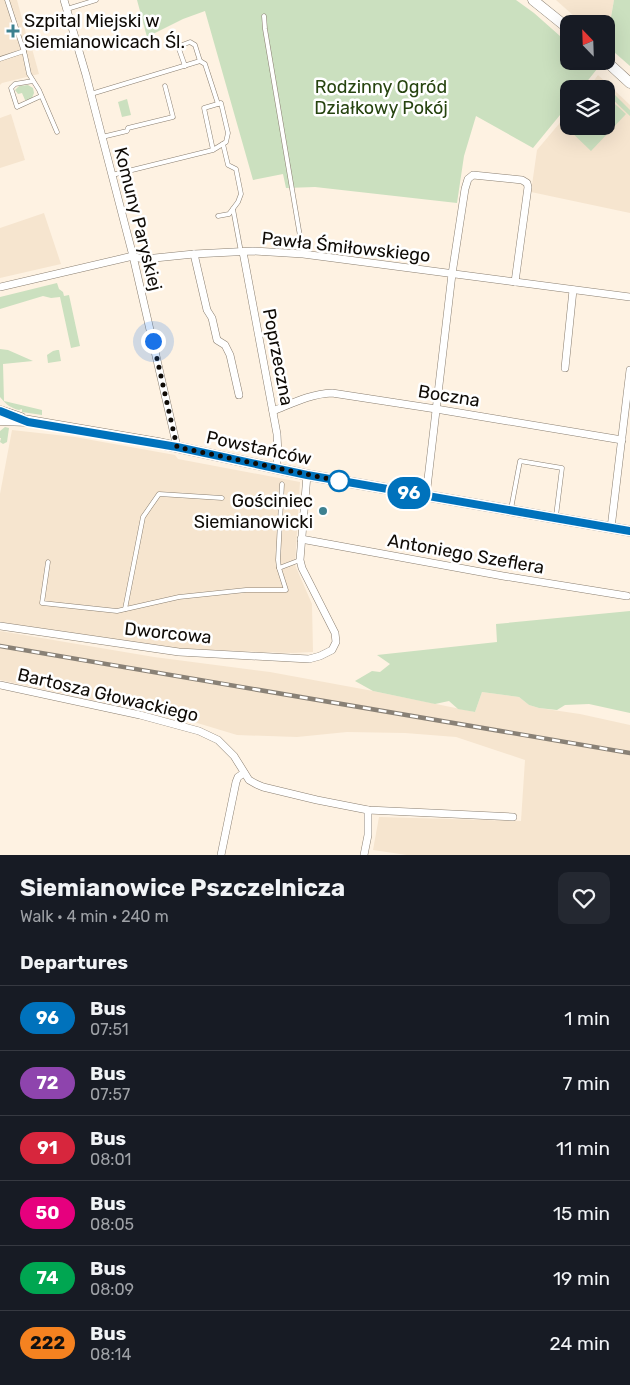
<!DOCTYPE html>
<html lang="en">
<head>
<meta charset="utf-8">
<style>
	:root { --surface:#171b24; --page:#242831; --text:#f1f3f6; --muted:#9ea1a6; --line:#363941 }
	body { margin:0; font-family:Rubik,sans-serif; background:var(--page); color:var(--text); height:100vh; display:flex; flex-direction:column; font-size:19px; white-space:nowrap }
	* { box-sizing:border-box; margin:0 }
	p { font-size:16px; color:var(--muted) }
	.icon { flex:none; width:28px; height:28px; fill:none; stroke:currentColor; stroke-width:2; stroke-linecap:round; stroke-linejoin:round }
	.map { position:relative; height:855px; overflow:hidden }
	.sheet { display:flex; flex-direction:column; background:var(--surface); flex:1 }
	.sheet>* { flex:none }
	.badge { padding:0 10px; border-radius:16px; font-size:18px; line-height:32px }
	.needle { width:32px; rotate:337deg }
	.fabs { position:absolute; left:560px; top:15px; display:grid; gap:10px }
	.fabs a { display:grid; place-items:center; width:55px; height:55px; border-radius:10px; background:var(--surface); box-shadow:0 5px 20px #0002; font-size:25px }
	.you { position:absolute; width:25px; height:25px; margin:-12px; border:4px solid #fff; border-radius:50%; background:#1a73e8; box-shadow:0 0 0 8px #1a73e833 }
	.map>.badge { position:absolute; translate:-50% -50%; box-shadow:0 0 0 2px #fff }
	h2 { padding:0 20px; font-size:19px; line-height:45px }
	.round { display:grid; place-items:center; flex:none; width:52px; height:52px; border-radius:10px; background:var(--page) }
	.headline { display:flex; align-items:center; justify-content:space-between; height:85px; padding:0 20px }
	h1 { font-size:24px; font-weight:700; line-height:38px }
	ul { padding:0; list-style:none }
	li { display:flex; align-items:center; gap:15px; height:65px; padding:0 20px; border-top:1px solid var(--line) }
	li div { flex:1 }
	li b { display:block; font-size:19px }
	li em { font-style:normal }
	li .badge { min-width:55px; font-weight:700; text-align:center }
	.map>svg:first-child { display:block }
	.built { fill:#f6e5cf }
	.green { fill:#cbe0bf }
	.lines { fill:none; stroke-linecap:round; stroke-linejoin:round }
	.lane-casing { stroke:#8a7f71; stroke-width:5 }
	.street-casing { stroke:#8a7f71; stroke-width:8 }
	.secondary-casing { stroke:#8a7f71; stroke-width:11 }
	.lane { stroke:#fff; stroke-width:4 }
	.street { stroke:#fff; stroke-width:7 }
	.secondary { stroke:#fff; stroke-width:10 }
	.rail-casing { stroke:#898176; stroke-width:4.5 }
	.rail { stroke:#fff; stroke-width:2.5; stroke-dasharray:8; stroke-linecap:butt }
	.line-casing { stroke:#fff; stroke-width:11 }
	.line { stroke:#0072bc; stroke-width:8 }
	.walk { stroke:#0f0b06; stroke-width:5; stroke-dasharray:0 9 }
	.poi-dot { fill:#3d8190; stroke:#fff; stroke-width:2 }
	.stop-dot { fill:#fff; stroke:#0072bc; stroke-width:2.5 }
	.labels { text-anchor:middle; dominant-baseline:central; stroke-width:5; stroke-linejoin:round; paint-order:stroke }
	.poi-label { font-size:18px; fill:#0f0b06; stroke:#fff; text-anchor:start }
	.park-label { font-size:18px; fill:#274410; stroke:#fff }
	.street-label { font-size:18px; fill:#0f0b06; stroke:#fff }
</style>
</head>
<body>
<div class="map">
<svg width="630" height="855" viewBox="0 0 630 855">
	<rect width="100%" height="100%" fill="#fef2e2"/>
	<g class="built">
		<path d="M0 0H17L29 45H31L39 74 2 83 0 85Z"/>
		<path d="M556 0H614L606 41V24H583Z"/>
		<path d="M598 75 630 105V213L531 192 537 150 569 112V126H606V89H588Z"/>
		<path d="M11 114 25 160 0 168V118Z"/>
		<path d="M44 213 61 264 0 278V228Z"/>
		<path d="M12 430 75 437 175 455 178 459 300 482 295 565 312 604 313 652 292 653 181 649 0 622V494Z"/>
		<path d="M0 631 154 657 270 672 373 691 475 712 482 692 519 697 529 705 539 708 580 714 630 725V855H407L373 850 379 817 521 821 525 760 456 737 405 733 347 732 297 737 237 735 194 722 0 680Z"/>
	</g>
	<g class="green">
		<path d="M137 0H516L534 13 569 44V61H589L597 69 581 89H569V104L533 148 476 116 464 156 457 203 315 187 286 188 283 174 253 180 205 11 183 19 147 37Z"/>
		<path d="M614 0H630V66L606 45Z"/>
		<path d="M600 80 630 110V116L606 93V89H602L596 84Z"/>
		<path d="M28 85 33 88 34 93 32 98 27 100H25L22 93 18 94 15 90 19 86Z"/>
		<path d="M606 96 626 114 591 151 566 127 569 124V126H606Z"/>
		<path d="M127 99 131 115 122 117 118 102Z"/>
		<path d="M57 283 59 289 63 292 64 296 69 295 80 346 71 348 60 297 51 298 43 296 0 309V297Z"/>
		<path d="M0 349 8 350 33 361 3 364 4 401 42 410V415L22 412V409L19 410C10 408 6 404 0 397Z"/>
		<path d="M57 350H59L61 361 48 363 47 355 53 351Z"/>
		<path d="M5 427 9 428 7 442 3 444 0 442 1 438H0V431Z"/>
		<path d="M630 611V713L589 704 565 705 557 710 539 708 529 705 519 697 482 692 475 712 458 709 449 701 435 704 373 691 355 681 372 671 380 672 390 664 377 655 497 642 496 624Z"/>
	</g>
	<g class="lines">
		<g class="lane-casing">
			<g id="lane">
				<path d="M7 0 25 55 29 74 39 90 57 132"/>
				<path d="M67 9 96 0"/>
				<path d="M264 16 265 29 303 254"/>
				<path d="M0 59 24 51"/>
				<path d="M185 66 179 49 182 45 190 42 195 45 200 61"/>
				<path d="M33 81 15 84 11 88 17 107 41 96"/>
				<path d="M91 94 200 61 205 64 218 104"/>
				<path d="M102 137 127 131 128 128 173 117 165 86"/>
				<path d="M112 175 213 150 226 142 228 133 221 103 204 108 213 150"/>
				<path d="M233 209 241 252"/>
				<path d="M218 216 229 214 238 202 241 194 236 169 228 165 223 144"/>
				<path d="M511 509 520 461 562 468 556 516"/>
				<path d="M48 562 42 603 117 611 179 597 246 590H286L279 568 300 560"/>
				<path d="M279 568 278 560 282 484"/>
				<path d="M125 609 143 517 159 494 222 498"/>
			</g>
		</g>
		<g class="street-casing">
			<g id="street">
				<path d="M64 0 86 75 133 256 177 447"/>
				<path d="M243 252 277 434 278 455 276 468"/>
				<path d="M194 254 207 310 212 318 217 340 225 345 230 355 239 395"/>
				<path d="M0 287 133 256 139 258 145 259 194 254 253 251 303 254 630 297"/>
				<path d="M565 368 573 290"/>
				<path d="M273 411C293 403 310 394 332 393L436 409 622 440"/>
				<path d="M426 496 452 274 465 189 468 179 473 175 522 180 527 183 528 187 515 282"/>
				<path d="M611 528 630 370"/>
				<path d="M301 539 503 576 627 596"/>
				<path d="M0 626 179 652 309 659 320 656 332 650 336 642 335 633 302 568 300 560 307 475"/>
				<path d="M0 685 140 715 199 731 218 740 234 756 249 780 256 784 263 787 317 800 368 810 513 817"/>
				<path d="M221 855 236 782 238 777 244 773"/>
				<path d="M364 855 368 835V810"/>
			</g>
		</g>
		<g class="secondary-casing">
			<g id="secondary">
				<path d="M533 0 569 29"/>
				<path d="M606 61 630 83"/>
				<path d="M0 411 21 418"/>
				<path d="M0 420 29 421 158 443 307 475 630 531"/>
			</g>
		</g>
		<use href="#lane" class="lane"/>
		<use href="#street" class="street"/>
		<use href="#secondary" class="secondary"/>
		<g class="rail-casing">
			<path id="rail" d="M0 646 630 753"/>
		</g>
		<use href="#rail" class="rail"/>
	</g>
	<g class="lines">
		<g class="line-casing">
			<path id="line" d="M0 411 28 422 177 447 307 475 630 531"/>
		</g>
		<use href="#line" class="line"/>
		<path class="walk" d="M153 341 177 447 339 481"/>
	</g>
	<g class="poi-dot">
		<path d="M10.5 23.5h5v5h5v5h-5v5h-5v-5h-5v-5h5z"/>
		<circle cx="323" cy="511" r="5"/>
	</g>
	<circle class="stop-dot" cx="339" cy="481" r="10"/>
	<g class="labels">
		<g class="poi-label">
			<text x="24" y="21">Szpital Miejski w<tspan x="24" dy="21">Siemianowicach Śl.</tspan></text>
			<text x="313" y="501" text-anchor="end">Gościniec<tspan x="313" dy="21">Siemianowicki</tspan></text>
		</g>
		<g class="park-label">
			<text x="381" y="87">Rodzinny Ogród<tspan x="381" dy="21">Działkowy Pokój</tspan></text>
		</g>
		<g class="street-label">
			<text transform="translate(138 219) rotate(76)">Komuny Paryskiej</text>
			<text transform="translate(346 247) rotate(6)">Pawła Śmiłowskiego</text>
			<text transform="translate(278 357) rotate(79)">Poprzeczna</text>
			<text transform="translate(449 396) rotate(9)">Boczna</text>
			<text transform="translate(259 448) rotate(12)">Powstańców</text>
			<text transform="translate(466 554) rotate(10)">Antoniego Szeflera</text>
			<text transform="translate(168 633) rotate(6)">Dworcowa</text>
			<text transform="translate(108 695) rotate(13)">Bartosza Głowackiego</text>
		</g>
	</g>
</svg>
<div class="fabs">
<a><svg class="needle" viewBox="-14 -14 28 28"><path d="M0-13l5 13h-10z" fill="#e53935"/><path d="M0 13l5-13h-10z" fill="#9ea1a6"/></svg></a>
<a><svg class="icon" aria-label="layers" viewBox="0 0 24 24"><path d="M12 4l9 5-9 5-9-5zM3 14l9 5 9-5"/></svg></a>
</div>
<div class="you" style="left:153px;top:341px"></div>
<b class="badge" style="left:409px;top:493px;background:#0072bc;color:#fff">96</b>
</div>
<section class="sheet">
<div class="headline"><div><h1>Siemianowice Pszczelnicza</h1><p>Walk · 4 min · 240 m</p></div><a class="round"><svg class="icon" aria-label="heart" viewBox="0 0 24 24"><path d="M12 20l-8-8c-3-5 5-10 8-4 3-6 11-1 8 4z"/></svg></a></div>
<h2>Departures</h2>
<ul>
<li><span class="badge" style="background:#0072bc;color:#fff">96</span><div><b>Bus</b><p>07:51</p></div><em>1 min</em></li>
<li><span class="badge" style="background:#8e44ad;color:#fff">72</span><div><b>Bus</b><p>07:57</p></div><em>7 min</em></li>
<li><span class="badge" style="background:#d7263d;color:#fff">91</span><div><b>Bus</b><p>08:01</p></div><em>11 min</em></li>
<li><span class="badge" style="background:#e6007e;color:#fff">50</span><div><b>Bus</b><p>08:05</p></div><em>15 min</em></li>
<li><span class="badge" style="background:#00a651;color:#fff">74</span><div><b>Bus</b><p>08:09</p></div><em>19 min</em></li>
<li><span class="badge" style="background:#f58220;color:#111">222</span><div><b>Bus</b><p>08:14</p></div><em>24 min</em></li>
</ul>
</section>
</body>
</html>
